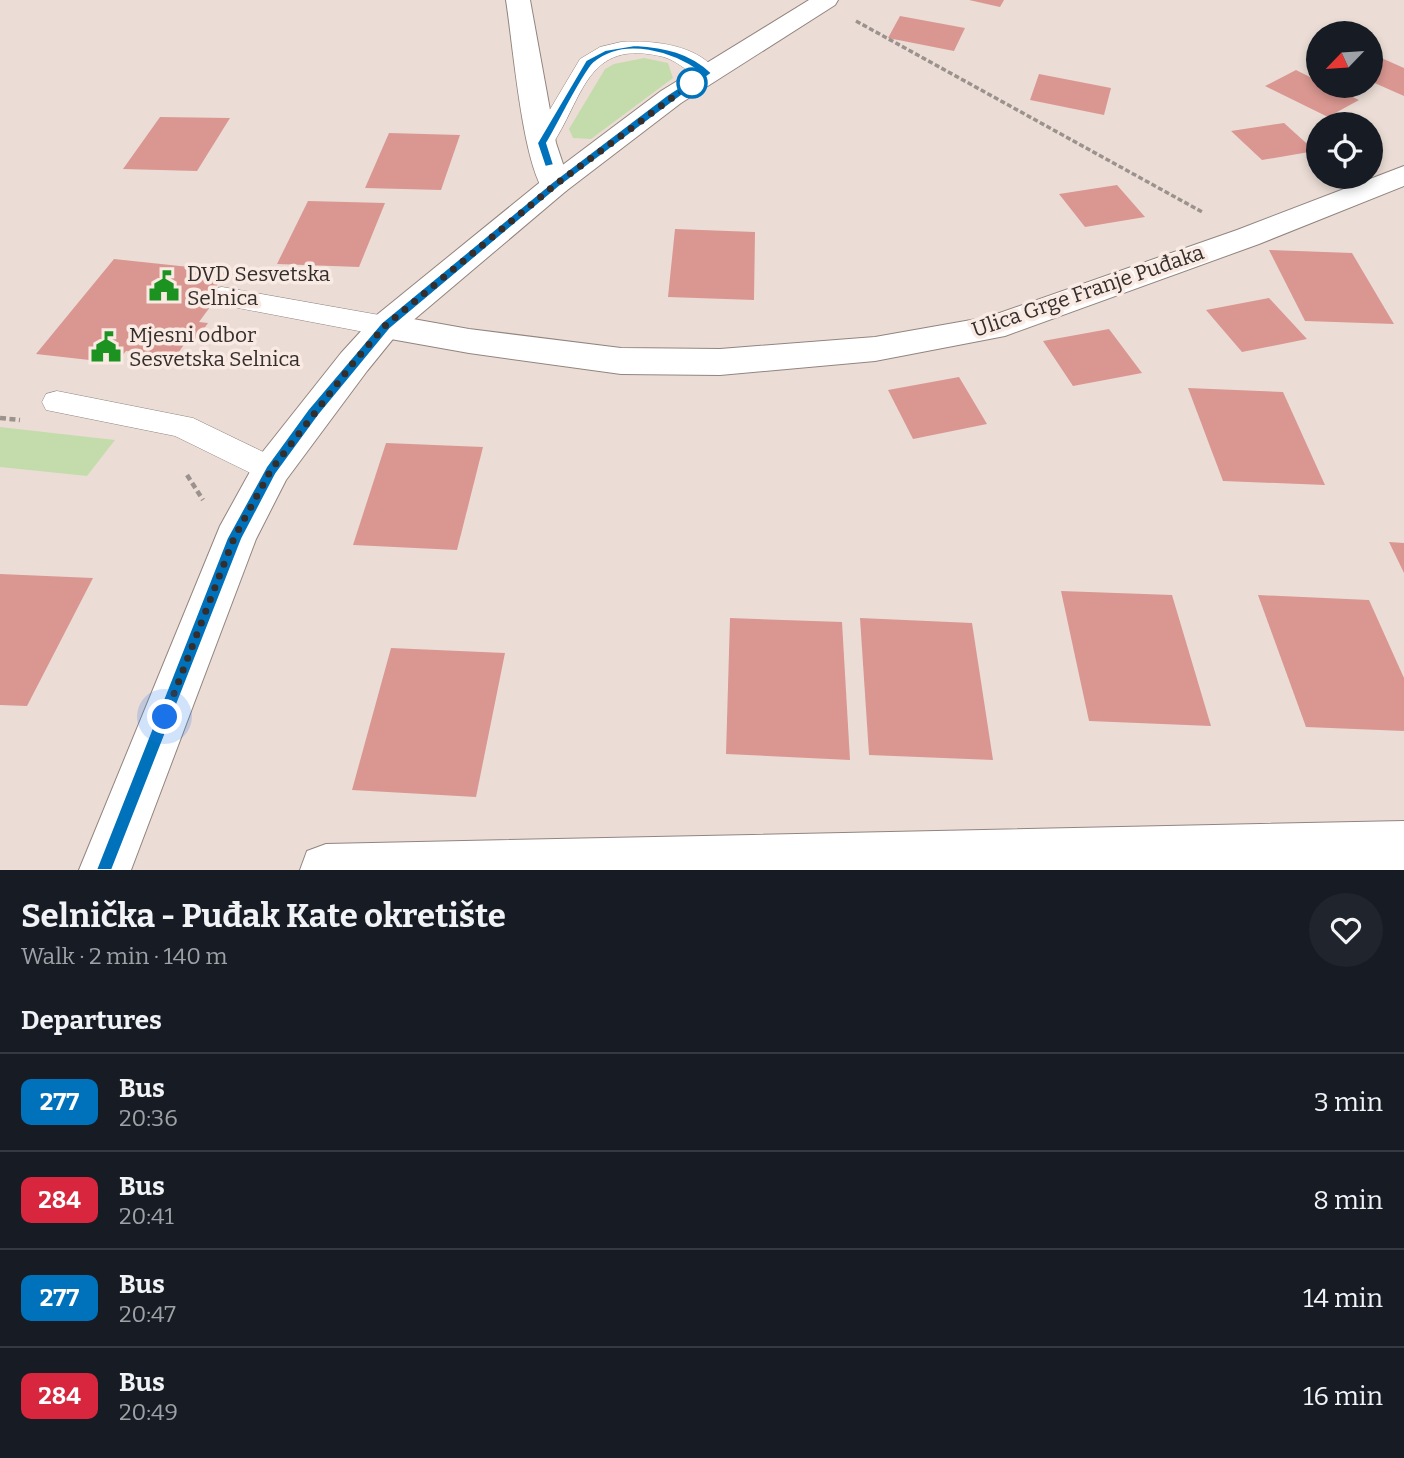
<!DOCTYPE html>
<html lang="en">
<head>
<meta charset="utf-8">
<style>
	:root { --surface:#171b24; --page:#20242c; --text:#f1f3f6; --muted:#9ea1a6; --line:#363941 }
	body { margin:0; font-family:Bitter,serif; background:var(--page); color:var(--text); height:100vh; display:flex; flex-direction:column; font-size:26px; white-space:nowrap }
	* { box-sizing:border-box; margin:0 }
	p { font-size:23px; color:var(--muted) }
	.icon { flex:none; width:38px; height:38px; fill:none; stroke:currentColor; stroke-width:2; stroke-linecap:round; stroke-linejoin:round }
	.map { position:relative; height:870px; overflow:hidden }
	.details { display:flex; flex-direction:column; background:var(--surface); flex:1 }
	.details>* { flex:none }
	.badge { padding:0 14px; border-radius:10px; font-size:24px; line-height:46px }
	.needle { width:46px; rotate:245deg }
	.fabs { position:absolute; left:1306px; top:21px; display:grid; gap:14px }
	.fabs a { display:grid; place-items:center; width:77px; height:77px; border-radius:50%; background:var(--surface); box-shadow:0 4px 10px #0003; font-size:35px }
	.you { position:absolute; width:35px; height:35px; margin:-18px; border:5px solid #fff; border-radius:50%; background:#1a73e8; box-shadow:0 0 0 10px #1a73e833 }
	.map>.badge { position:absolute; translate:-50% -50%; box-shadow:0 0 0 4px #fff }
	h2 { padding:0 21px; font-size:26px; line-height:63px }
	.round { display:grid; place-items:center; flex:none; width:74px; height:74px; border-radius:37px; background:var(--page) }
	.overview { display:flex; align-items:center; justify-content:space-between; height:119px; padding:0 21px }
	h1 { font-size:33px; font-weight:700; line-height:52px }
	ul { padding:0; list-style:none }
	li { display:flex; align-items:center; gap:21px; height:98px; padding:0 21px; border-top:2px solid var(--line) }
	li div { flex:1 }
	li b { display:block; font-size:26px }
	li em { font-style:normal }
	li .badge { min-width:77px; font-weight:700; text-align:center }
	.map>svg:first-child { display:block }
	.green { fill:#c4dcac }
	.building { fill:#da9791 }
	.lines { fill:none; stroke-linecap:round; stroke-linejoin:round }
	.lane-casing { stroke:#92847e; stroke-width:1 }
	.street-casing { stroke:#92847e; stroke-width:2 }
	.secondary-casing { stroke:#92847e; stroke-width:2 }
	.path-far1 { stroke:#9c928d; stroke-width:3.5; stroke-dasharray:5 2.5; stroke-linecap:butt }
	.path { stroke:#9c928d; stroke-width:4.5; stroke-dasharray:6 3.5; stroke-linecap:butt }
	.lane { fill:#fff; fill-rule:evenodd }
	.street { fill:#fff; fill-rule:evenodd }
	.secondary { fill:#fff; fill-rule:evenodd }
	.line { fill:#0072bc; stroke:#fff; stroke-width:2 }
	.walk { stroke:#342e2c; stroke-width:7; stroke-dasharray:0 12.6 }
	.stop-dot { fill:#fff; stroke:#0072bc; stroke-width:3.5 }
	.labels { text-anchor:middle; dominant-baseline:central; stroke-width:7; stroke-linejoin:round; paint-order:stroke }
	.poi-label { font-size:21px; fill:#342e2c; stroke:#f9eae3; text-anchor:start }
	.street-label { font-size:21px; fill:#342e2c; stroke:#f9eae3 }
</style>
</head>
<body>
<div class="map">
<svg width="1404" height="870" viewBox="0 0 1404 870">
	<rect width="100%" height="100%" fill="#ebddd6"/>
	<g class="green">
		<path d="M644 58 668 63 673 78 591 139 573 138 569 129 605 69 614 64Z"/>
		<path d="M0 427 115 440 87 476 0 467Z"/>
	</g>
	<g class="building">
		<path d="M969 0H1004L1000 7Z"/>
		<path d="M900 16 965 28 954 51 888 38Z"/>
		<path d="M1370 53 1404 68V96L1370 81Z"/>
		<path d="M1296 70 1318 81V86H1329L1359 100 1328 117 1265 86Z"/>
		<path d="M1039 74 1111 88 1104 115 1030 100Z"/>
		<path d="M160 117 230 118 197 171 123 169Z"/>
		<path d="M1284 123 1315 151 1262 160 1231 131Z"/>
		<path d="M389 133 460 135 441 190 365 188Z"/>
		<path d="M1117 185 1145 217 1085 227 1059 194Z"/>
		<path d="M308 201 385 203 359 267 277 264Z"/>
		<path d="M675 229 755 232 754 300 668 297Z"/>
		<path d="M1269 250 1352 253 1394 324 1305 321Z"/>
		<path d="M114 259 227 271 202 306 210 307 199 322 208 323 196 340 188 339 176 356 126 351 116 363 36 354Z"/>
		<path d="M1269 298 1307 339 1242 352 1206 310Z"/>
		<path d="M1109 329 1142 373 1073 386 1043 341Z"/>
		<path d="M959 377 987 424 913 439 888 390Z"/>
		<path d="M1188 388 1283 392 1325 485 1223 481Z"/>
		<path d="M386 443 483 447 457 550 353 545Z"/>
		<path d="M1389 542 1404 543V573Z"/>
		<path d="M0 574 93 578 27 706 0 705Z"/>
		<path d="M1061 591 1172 595 1211 726 1089 721Z"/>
		<path d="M1258 595 1369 600 1404 678V731L1306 727Z"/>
		<path d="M730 618 842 622 850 760 726 754Z"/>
		<path d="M860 618 972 623 993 760 869 755Z"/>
		<path d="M391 648 505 653 476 797 352 790Z"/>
	</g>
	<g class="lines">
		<g class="lane-casing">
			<g id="lane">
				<path d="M621 42C652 40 698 44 718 73L715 78 707 80C691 76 680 62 664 57 585 37 584 99 550 148H534L530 143 580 59 600 47Z"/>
				<path d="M222 287 385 316 395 319 399 326 395 333 385 336 212 303 208 296 212 289Z"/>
				<path d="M57 391 193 418 282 461 287 470 282 479 271 483 175 436 46 410 42 402 46 394Z"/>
			</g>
		</g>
		<g class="street-casing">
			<g id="street">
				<path d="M506 0H530L556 143 570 185 566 191 555 194 544 191C522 159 513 44 506 0Z"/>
				<path d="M1404 166V186L1259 244 1005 336 875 361 720 375 621 374 469 353 385 338 373 334 368 326 373 318 385 314 469 329 621 348 720 349 875 337 988 317 1237 230Z"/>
				<path d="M1404 821V870H300L307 851 326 844Z"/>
			</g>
		</g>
		<g class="secondary-casing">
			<path id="secondary" d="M809 0H838L835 5 681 103 566 191 397 334 367 371 286 480 256 539 131 870H79L220 526 257 459 341 353 373 318 544 179 661 91Z"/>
		</g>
		<path class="path-far1" d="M856 21 1204 213"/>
		<g class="path">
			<path d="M0 418 20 420"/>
			<path d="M187 475 203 500"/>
		</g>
		<use href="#lane" class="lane"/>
		<use href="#street" class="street"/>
		<use href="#secondary" class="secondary"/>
	</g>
	<path class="line" d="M635 45C665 47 690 52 712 73L559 187 390 329 319 415 276 474 242 539 112 870H96L227 538 266 467 309 408 381 323 551 183 667 95 701 73C673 53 625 37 594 63 583 73 557 127 547 143L554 165 545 167 537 143 586 60 605 50Z"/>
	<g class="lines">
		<path class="walk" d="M165 717 234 538 271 470 354 362 385 326 555 185 692 83"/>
	</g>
	<defs>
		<g id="civic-bare" transform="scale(2.415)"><path d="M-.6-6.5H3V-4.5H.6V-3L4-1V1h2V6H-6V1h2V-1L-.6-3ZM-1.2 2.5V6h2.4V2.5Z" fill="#1c9220" stroke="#f9eae3" stroke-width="2.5" paint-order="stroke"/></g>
	</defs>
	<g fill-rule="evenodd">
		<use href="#civic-bare" x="164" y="286"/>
		<use href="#civic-bare" x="106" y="347"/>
	</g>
	<circle class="stop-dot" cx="692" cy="83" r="14"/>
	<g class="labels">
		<g class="poi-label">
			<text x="187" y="274">DVD Sesvetska<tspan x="187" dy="24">Selnica</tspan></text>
			<text x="129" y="335">Mjesni odbor<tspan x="129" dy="24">Sesvetska Selnica</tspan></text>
		</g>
		<g class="street-label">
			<text transform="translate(1088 291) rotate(-19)">Ulica Grge Franje Puđaka</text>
		</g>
	</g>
</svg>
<div class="fabs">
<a><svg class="needle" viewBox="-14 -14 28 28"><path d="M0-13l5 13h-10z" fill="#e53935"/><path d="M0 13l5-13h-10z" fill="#9ea1a6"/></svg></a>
<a><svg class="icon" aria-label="locate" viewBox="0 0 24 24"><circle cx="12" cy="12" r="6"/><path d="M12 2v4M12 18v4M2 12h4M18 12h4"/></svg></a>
</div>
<div class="you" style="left:165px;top:717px"></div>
</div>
<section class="details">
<div class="overview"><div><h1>Selnička - Puđak Kate okretište</h1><p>Walk · 2 min · 140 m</p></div><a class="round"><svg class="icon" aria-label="heart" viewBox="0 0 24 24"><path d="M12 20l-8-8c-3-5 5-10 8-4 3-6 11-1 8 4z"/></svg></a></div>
<h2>Departures</h2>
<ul>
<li><span class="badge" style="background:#0072bc;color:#fff">277</span><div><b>Bus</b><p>20:36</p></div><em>3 min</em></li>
<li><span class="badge" style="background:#d7263d;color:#fff">284</span><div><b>Bus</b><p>20:41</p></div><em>8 min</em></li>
<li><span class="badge" style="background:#0072bc;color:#fff">277</span><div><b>Bus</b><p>20:47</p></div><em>14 min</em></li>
<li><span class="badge" style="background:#d7263d;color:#fff">284</span><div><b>Bus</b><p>20:49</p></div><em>16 min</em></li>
</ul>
</section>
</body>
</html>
